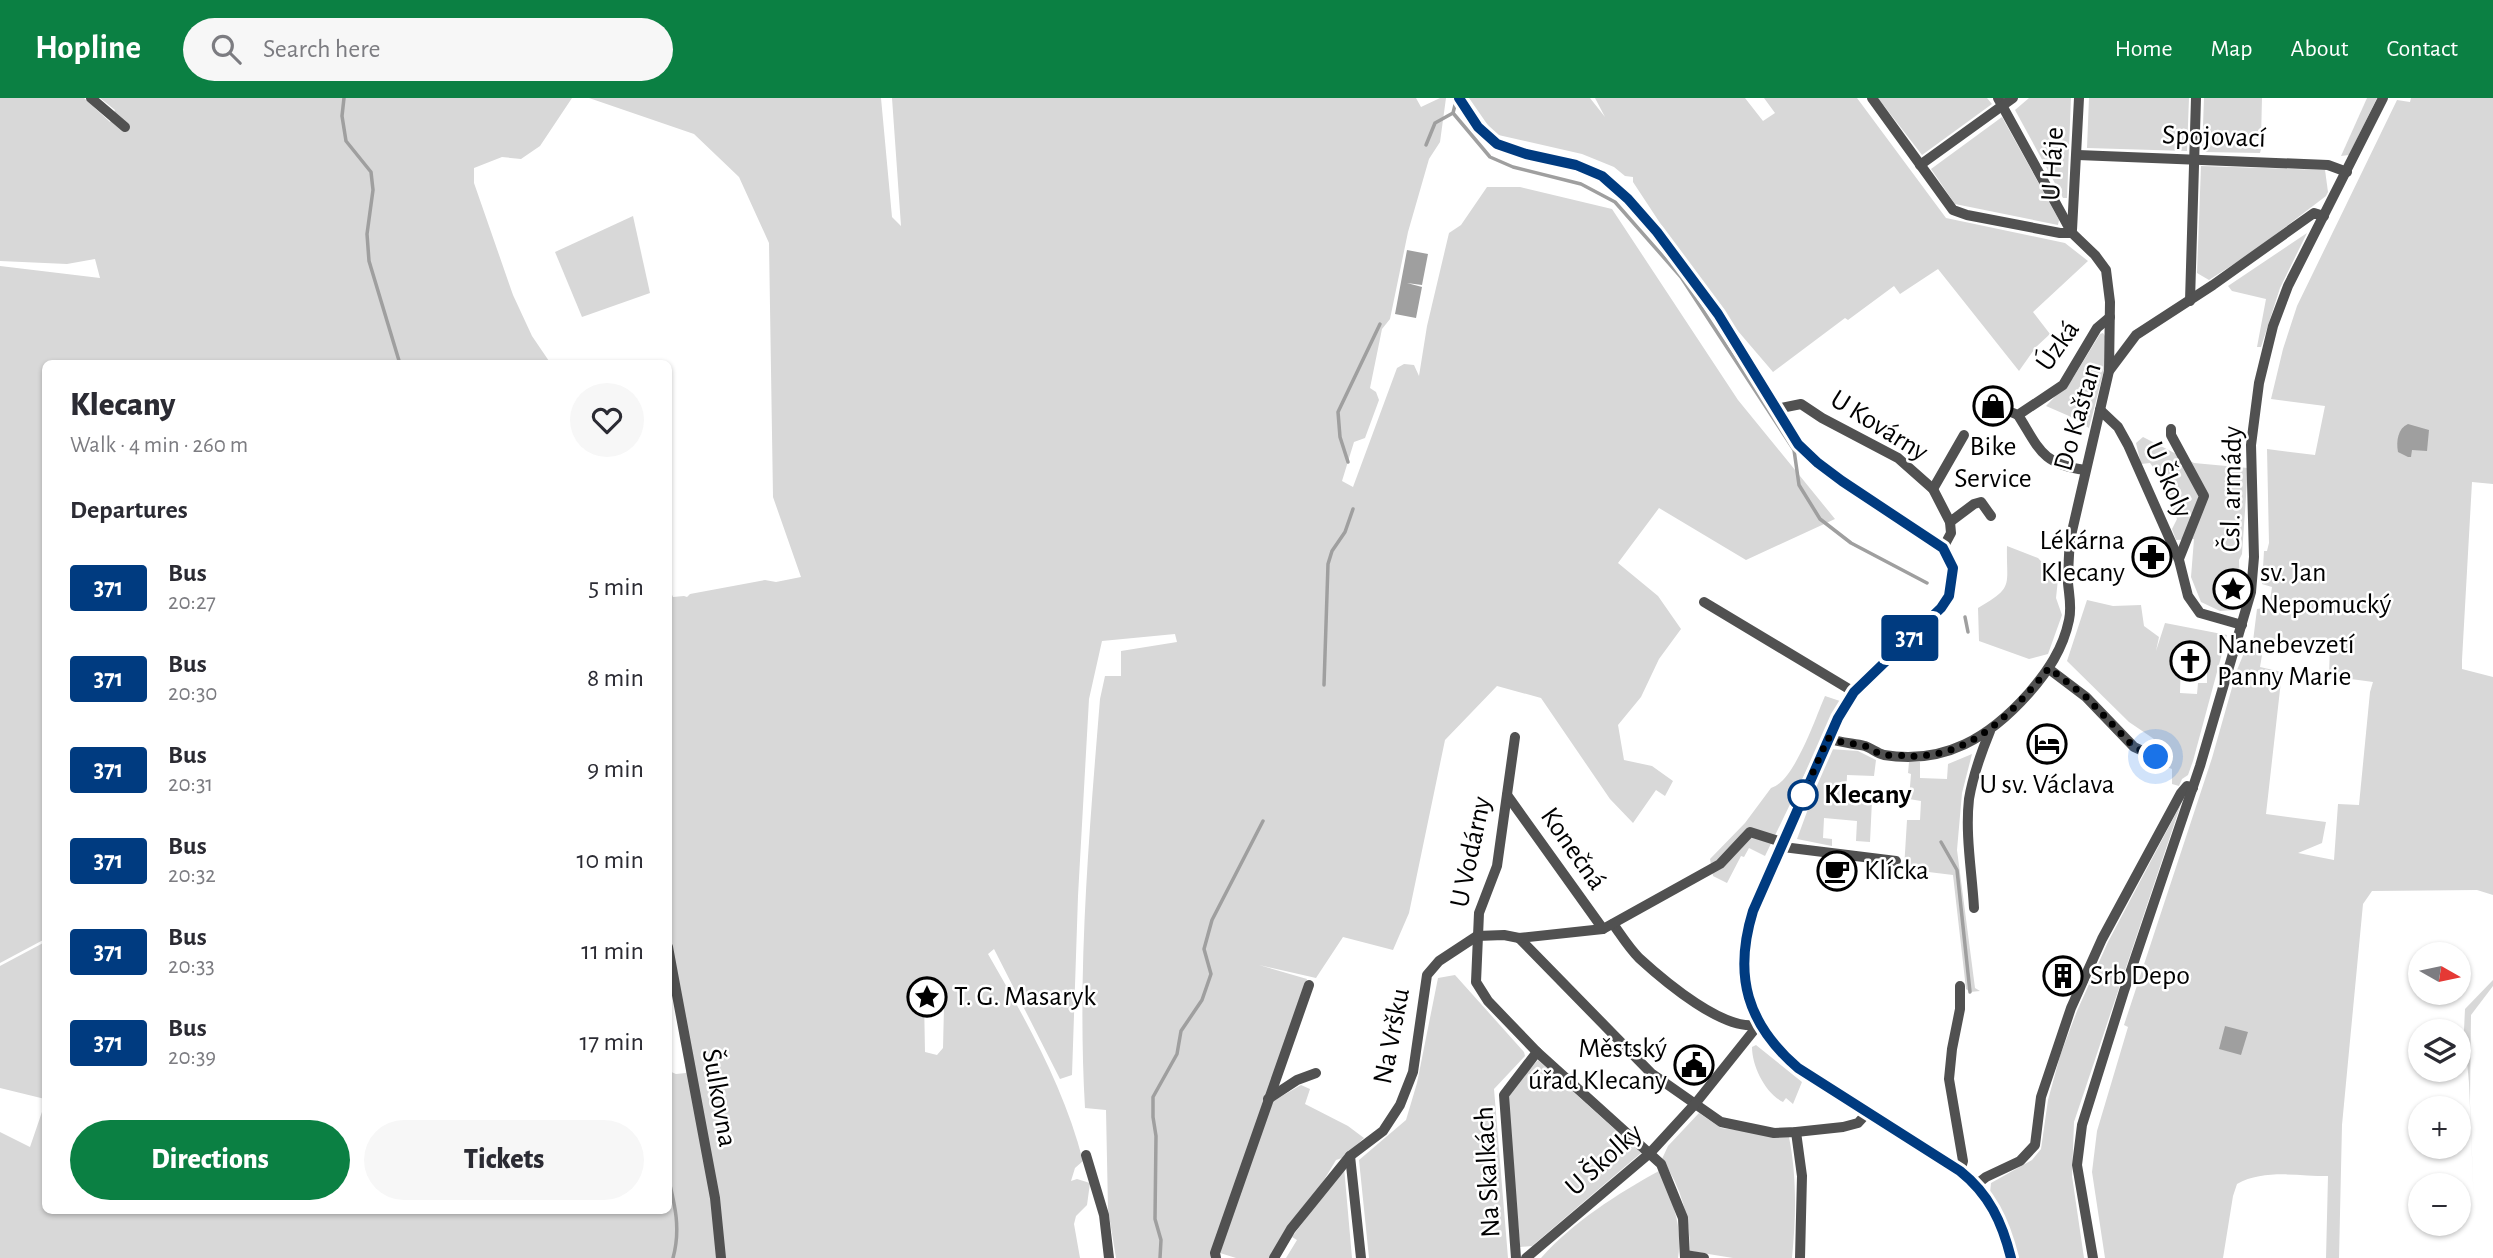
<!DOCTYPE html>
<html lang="en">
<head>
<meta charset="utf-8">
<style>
	:root { --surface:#fff; --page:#f7f7f7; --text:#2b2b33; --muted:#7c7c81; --accent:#0b8043 }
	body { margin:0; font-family:"Alegreya Sans",sans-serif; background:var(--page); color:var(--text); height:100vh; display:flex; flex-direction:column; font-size:26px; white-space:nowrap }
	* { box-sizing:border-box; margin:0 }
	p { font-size:23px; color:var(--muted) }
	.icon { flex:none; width:38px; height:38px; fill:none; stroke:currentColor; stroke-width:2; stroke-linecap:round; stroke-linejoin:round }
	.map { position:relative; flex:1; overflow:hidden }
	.sheet { position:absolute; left:42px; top:262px; width:630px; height:854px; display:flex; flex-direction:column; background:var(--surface); border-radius:10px; box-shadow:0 2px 5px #0004 }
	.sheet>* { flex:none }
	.badge { padding:0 14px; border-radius:5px; font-size:24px; line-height:46px }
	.needle { width:46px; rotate:99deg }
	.fabs { position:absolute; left:2408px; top:844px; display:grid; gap:14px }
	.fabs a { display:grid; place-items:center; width:63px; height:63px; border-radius:50%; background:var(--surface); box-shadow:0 2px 5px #0004; font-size:35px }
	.you { position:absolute; width:35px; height:35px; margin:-18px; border:5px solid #fff; border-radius:50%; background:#1a73e8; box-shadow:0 0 0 10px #1a73e833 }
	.map>.badge { position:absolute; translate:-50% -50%; box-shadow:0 0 0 4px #fff }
	h2 { padding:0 28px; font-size:26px; line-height:63px }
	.round { display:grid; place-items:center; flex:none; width:74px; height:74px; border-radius:37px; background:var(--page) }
	.summary { display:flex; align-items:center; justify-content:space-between; height:119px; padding:0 28px }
	h1 { font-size:33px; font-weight:800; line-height:52px }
	.cta { display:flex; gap:14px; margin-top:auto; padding:14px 28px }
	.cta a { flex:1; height:80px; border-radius:42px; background:var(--accent); color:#fff; font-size:28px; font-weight:800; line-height:80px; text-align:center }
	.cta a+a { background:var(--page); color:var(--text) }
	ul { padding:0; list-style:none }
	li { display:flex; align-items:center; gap:21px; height:91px; padding:0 28px }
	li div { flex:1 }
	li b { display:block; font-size:26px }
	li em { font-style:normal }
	li .badge { min-width:77px; font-weight:700; text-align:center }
	header { display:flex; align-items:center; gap:42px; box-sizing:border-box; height:98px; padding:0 35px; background:var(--accent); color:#fff }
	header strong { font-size:33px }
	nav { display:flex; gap:38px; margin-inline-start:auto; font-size:24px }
	.search { width:490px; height:63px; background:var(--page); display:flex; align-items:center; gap:18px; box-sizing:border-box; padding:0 24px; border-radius:38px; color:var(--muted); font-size:26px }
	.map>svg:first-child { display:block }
	.green { fill:#d8d8d8; fill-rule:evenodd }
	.water { fill:#9f9f9f }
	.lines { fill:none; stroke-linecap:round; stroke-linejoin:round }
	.stream { stroke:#9f9f9f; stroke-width:3.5 }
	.street { stroke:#515151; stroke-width:10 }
	.line-casing { stroke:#fff; stroke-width:16 }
	.line { stroke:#003b80; stroke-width:10 }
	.walk { stroke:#000; stroke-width:7; stroke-dasharray:0 12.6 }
	.stop-dot { fill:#fff; stroke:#003b80; stroke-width:3.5 }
	.labels { text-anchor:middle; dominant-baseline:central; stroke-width:5; stroke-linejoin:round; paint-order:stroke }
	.street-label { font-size:28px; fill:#000; stroke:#fff }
	.poi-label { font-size:28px; fill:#000; stroke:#fff; text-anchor:start }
	.stop-label { font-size:28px; font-weight:bold; fill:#000; stroke:#fff; text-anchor:start }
</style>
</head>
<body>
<header>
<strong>Hopline</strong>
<div class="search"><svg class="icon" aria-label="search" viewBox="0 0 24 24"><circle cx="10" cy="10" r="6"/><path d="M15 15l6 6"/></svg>Search here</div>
<nav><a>Home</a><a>Map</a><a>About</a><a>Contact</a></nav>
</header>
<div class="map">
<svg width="2493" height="1160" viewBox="0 0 2493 1160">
	<rect width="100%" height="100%" fill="#fff"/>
	<g class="green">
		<path d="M0 0H84L110 24 115 12 100 0H572L540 48 521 61 502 59 474 70V85L513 197 532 238 551 266H46L45 841 0 865V168L100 180 95 161 67 166 0 163Z"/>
		<path d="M589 0H881L892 119 901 128 892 0H1416L1421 9 1440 0H1446L1440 44 1429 61 1408 134 1390 221 1382 231 1370 290 1376 294 1379 302 1365 340 1354 344 1342 383 1353 389 1397 270 1404 266 1414 267 1419 278 1427 228 1449 135 1461 127 1487 89H1520L1612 111 1738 302 1835 421 1746 462 1659 410 1618 465 1658 498 1681 531 1659 561 1641 599 1618 627 1624 662 1652 668 1673 683 1665 698 1656 692 1633 725 1610 701 1541 600 1497 588 1445 642 1409 815 1393 852 1343 839 1316 880 1259 867 1307 881 1210 1160H1116L1108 1111 1106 1012 1085 1010C1077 873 1089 737 1100 601L1105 578H1121V553L1177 544 1175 536 1102 543 1089 601 1078 798 1072 977 1060 981 994 851 988 856C1026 922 1064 989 1083 1063L1075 1070 1071 1083 1077 1081 1090 1085 1087 1107 1076 1118 1074 1126 1080 1160H0V1034L30 1049 45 1005 46 1113H668L669 973 676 976 686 975 685 954 668 876 669 490 673 499 684 498 687 499 690 496 765 482 776 484 801 479 773 399 769 145 739 79 694 36ZM933 899 944 909 943 950 937 957 925 954 924 900Z"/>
		<path d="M1469 0H1590L1605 19 1595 0H1745L1763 23 1775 15 1764 0H1857L1946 120 2065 145 2088 163 2033 214 2050 236 2036 249 2019 273 1938 171 1900 196 1894 188 1848 222 1845 220 1773 274 1708 198 1633 84V79L1625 78 1614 69 1582 56 1494 36Z"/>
		<path d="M1878 0H1987L1992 6 1922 57Z"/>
		<path d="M2029 0H2071L2067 100H2063L2015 12Z"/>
		<path d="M2089 0H2189L2187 53 2087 50Z"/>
		<path d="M2204 0H2262L2261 41 2241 40 2240 49 2261 51 2260 55 2202 54Z"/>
		<path d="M2367 0H2377L2349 57 2341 58Z"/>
		<path d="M2411 0H2493V386L2472 384 2462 562V571L2493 579V797L2477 792 2372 793 2363 806 2342 1027 2339 1160H2326L2328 1078C2298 1078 2264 1071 2237 1086L2233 1098 2223 1160H2105L2092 1074 2097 1033 2128 929 2124 927 2212 660 2237 572 2246 550 2249 548 2263 551 2260 569 2282 574 2266 716 2326 724 2322 745 2298 755 2334 762 2338 706 2359 707 2370 594 2373 584 2329 578 2330 547 2253 543 2257 511 2269 509 2272 489 2262 486 2264 453H2267L2269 445 2267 351 2315 357 2325 308 2271 301 2283 251 2297 208 2397 2 2410 4Z"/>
		<path d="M2002 19 2059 122 2058 127 1955 106 1931 71Z"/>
		<path d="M2201 68 2325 72 2328 94 2326 98 2251 155 2209 182 2197 175Z"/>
		<path d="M633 118 650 195 582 219 555 154Z"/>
		<path d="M2307 135 2280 190 2261 249H2257L2266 201 2232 193 2228 188Z"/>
		<path d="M2103 235 2105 238 2104 272 2089 330 2069 318 2046 308 2073 280 2100 236Z"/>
		<path d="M2143 339 2194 365 2248 370 2242 456 2239 462 2240 493 2234 512 2220 513 2201 504 2191 479 2194 441 2176 442 2172 431 2177 421 2155 372 2150 365 2141 366 2136 345Z"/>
		<path d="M2007 448 2038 460 2058 481 2056 500 2062 517 2048 556 2029 561 1979 543 1978 510C2015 489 2006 488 2007 448Z"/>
		<path d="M2087 502 2113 508 2141 507 2144 528 2159 539 2156 553 2165 525 2227 537 2193 663 2188 677 2182 681 2179 688 2172 686V671L2156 665 2162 651 2152 646 2154 641 2129 624 2067 563ZM2188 546 2195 547V552H2200L2199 573H2207V585H2198L2197 596 2180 595 2181 553H2188Z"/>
		<path d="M1825 598 1840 603 1765 758 1749 750 1744 759 1741 758 1727 785 1713 778 1710 761 1745 725 1771 690C1794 684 1815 621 1825 598Z"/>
		<path d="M1830 651 1858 653 1876 662 1874 678 1847 677 1846 700 1872 702 1870 744 1856 743 1857 723 1824 720 1823 740 1832 741V748L1797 741Z"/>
		<path d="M1972 656 1962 695 1957 752 1975 890 1980 893 1970 894 1966 891 1953 777 1904 771 1907 722H1920L1921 703 1909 701 1911 676 1908 675 1909 664H1920V680L1947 681 1948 666Z"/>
		<path d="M2181 706 2074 1024 2072 1078 2084 1160H2018L2009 1128 1990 1095 1991 1085 2032 1062 2041 1051 2048 1002 2060 958 2077 913 2108 844Z"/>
		<path d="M45 844V1001L0 990V868Z"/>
		<path d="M1455 877 1524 954 1525 958 1494 991 1508 1160H1369L1359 1062 1406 1022 1417 985 1438 880Z"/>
		<path d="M2493 882V888L2471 917 2470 1005 2474 1109 2469 985 2464 932 2465 911Z"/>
		<path d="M1756 947 1802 984 1793 1006 1786 1000 1783 1004C1765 995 1752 968 1752 949Z"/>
		<path d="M1538 962 1641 1055 1532 1148 1520 1149 1508 1000 1512 991Z"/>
		<path d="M1301 987 1310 991 1305 1006 1348 1028 1364 1040 1342 1060 1336 1062 1321 1087 1289 1126 1269 1160H1236L1220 1155 1270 1005Z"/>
		<path d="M1699 1015 1721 1030 1789 1039C1797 1080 1796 1118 1792 1160H1733L1690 1153C1690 1120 1681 1089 1662 1061L1668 1048Z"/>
		<path d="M1344 1069 1352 1160H1286L1297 1142 1292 1139Z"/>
		<path d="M1659 1073C1672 1101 1683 1129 1678 1160H1541C1573 1124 1617 1096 1659 1073Z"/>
	</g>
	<g class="water">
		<path d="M1407 152 1428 156 1422 187 1407 185 1422 189 1416 220 1395 216Z"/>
		<path d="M2408 326 2429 332 2427 353 2412 352 2411 359H2408L2398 354C2396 343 2398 330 2408 326Z"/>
		<path d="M2225 928 2248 934 2241 957 2219 951Z"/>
	</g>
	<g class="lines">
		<g class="stream">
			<path d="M344 0 342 18 346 43 371 74 373 92 367 136 369 163 400 266"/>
			<path d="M1453 15 1490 59 1513 69 1581 86 1615 104 1681 179 1794 352 1799 387 1820 421 1851 445 1927 485"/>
			<path d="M1426 47 1435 25 1453 15 1456 3"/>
			<path d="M1348 364 1340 339 1338 314 1380 226"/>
			<path d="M1965 519 1968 534"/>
			<path d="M1324 587 1328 466 1332 453 1345 434 1353 411"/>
			<path d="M1941 744 1957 772 1970 894"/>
			<path d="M668 1079C675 1107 681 1131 673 1160"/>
			<path d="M1160 1160 1161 1142 1155 1121 1156 1038 1153 1019V999L1177 956 1181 933 1202 902 1211 876 1204 851 1212 822 1263 723"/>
		</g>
		<g class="street">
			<path d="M91 0 125 29"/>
			<path d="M1459 0 1485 37 1497 46 1526 56 1575 67 1602 78 1628 101 1656 134 1718 216 1798 346 1818 365 1842 383 1943 450 1953 470 1949 498 1941 510 1854 594 1838 620 1753 813C1733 878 1747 926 1798 970L1960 1073C1989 1096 2002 1124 2011 1160"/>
			<path d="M1872 0 1953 112 1967 117 2060 135H2072"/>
			<path d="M1998 0 2072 135 2095 157 2106 172 2110 204 2109 273"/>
			<path d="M2078 57 2328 67 2347 74"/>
			<path d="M1920 67 2013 0"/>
			<path d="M2072 132 2079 0"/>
			<path d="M2190 203 2196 0"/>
			<path d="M1776 311 1801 306 1822 320 1898 360 1933 391 1950 424 1951 435 1943 450"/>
			<path d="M2006 312 2018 317 2063 287 2097 230 2110 219"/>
			<path d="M2100 312 2118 329 2128 347 2179 462 2188 498 2200 515 2242 527"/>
			<path d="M2018 317C2039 350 2041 366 2085 372"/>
			<path d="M2171 331V337L2204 398 2179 461"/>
			<path d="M1933 391 1964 337"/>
			<path d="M1950 424 1974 406 1981 404 1991 418"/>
			<path d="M1704 504 1854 594"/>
			<path d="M2049 571 2086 599 2134 649 2156 659"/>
			<path d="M1515 639 1497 768 1479 815 1476 884 1488 903 1537 954 1661 1066 1683 1120 1685 1160"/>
			<path d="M1828 640C1840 645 1852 645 1865 648 1871 650 1877 655 1884 657 1945 667 1990 639 2029 595 2048 573 2063 551 2069 522 2072 509 2069 497 2068 485 2068 470 2069 456 2070 442L2109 273 2136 237 2213 187 2314 115 2324 118"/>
			<path d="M1507 697 1603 831"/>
			<path d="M1783 749 1896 763"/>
			<path d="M1974 810C1972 774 1965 737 1969 701 1973 677 1981 655 1990 633"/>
			<path d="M1613 826C1621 837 1629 850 1639 860 1663 882 1726 936 1759 926"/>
			<path d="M1519 840 1651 975 1721 1024 1774 1035 1796 1034 1843 1029 1858 1025 1867 1015"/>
			<path d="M668 849 715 1100 721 1160"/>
			<path d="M1268 1001 1297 982 1316 975"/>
			<path d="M1796 1034 1802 1078 1800 1160"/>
			<path d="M1086 1057 1104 1117 1109 1160"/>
			<path d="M1350 1058 1361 1160"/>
			<path d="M1960 1073 1963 1063 1949 981 1952 951 1960 911V888"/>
			<path d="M1977 1086 1986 1079 2020 1063 2035 1047 2041 999 2071 910 2102 841 2181 695 2187 688 2193 690"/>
			<path d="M1685 1157 1704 1160"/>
			<path d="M1216 1160 1215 1155 1309 887"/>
			<path d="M1274 1160 1291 1131 1350 1058 1383 1033 1400 1007 1413 974 1427 877 1439 863 1477 838 1504 837 1519 840 1603 831 1720 766 1750 734 1785 745"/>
			<path d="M1516 1160 1504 997 1537 954"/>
			<path d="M1526 1160 1650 1055 1695 1006 1759 926"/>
			<path d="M2093 1160 2077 1067 2082 1027 2124 893 2200 668 2251 494 2254 459 2251 347 2259 285 2273 228 2288 188 2383 0"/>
		</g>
	</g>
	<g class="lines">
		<g class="line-casing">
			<path id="line" d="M1459 0 1478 29 1497 46 1526 56 1576 67 1602 78 1628 101 1657 134 1718 216 1798 346 1818 365 1842 383 1943 450 1953 470 1949 498 1941 510 1854 594 1838 620 1753 813C1733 878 1747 926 1798 970L1960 1073C1989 1096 2002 1124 2011 1160"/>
		</g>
		<use href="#line" class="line"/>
		<path class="walk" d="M1803 697 1828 640C1840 645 1853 645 1865 648 1871 650 1875 654 1880 656 1888 658 1899 657 1907 658 1971 661 2012 615 2049 570L2086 599 2134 649 2156 659"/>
	</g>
	<defs>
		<g id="shop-ring" transform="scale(2.0125)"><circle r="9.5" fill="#fff" stroke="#000" stroke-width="1.5"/><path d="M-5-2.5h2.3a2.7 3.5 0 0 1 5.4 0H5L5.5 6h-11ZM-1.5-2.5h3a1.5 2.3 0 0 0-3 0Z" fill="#000"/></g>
		<g id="pharmacy-ring" transform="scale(2.0125)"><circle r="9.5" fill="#fff" stroke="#000" stroke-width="1.5"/><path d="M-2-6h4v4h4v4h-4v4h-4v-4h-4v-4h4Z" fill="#000"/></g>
		<g id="sight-ring" transform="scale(2.0125)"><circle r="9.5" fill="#fff" stroke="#000" stroke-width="1.5"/><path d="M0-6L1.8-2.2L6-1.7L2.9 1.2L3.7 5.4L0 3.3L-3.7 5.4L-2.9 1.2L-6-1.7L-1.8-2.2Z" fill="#000"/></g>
		<g id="church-ring" transform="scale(2.0125)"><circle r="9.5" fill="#fff" stroke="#000" stroke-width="1.5"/><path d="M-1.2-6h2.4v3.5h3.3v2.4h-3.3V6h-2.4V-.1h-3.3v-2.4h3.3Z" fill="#000"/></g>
		<g id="hotel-ring" transform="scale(2.0125)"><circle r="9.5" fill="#fff" stroke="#000" stroke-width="1.5"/><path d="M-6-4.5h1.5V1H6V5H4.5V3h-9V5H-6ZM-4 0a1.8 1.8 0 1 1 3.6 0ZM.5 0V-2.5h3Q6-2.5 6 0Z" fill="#000"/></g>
		<g id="cafe-ring" transform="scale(2.0125)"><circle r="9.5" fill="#fff" stroke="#000" stroke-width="1.5"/><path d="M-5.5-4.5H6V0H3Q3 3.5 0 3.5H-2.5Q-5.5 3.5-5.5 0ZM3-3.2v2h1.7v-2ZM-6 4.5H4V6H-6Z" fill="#000"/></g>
		<g id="building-ring" transform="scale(2.0125)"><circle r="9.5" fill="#fff" stroke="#000" stroke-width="1.5"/><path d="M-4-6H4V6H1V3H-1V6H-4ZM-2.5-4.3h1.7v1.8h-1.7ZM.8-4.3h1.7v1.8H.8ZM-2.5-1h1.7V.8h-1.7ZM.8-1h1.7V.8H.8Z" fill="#000"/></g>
		<g id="civic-ring" transform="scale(2.0125)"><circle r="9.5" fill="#fff" stroke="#000" stroke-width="1.5"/><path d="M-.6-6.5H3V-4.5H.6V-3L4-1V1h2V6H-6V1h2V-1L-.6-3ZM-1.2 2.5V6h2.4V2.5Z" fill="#000"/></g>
	</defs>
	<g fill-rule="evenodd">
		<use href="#shop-ring" x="1993" y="308"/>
		<use href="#pharmacy-ring" x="2152" y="459"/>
		<use href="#sight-ring" x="2233" y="491"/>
		<use href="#church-ring" x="2190" y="563"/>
		<use href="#hotel-ring" x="2047" y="646"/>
		<use href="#cafe-ring" x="1837" y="773"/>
		<use href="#building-ring" x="2063" y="878"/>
		<use href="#sight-ring" x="927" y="899"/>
		<use href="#civic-ring" x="1694" y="967"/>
	</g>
	<circle class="stop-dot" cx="1803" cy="697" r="14"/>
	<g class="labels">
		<g class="street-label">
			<text transform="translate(2214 39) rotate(2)">Spojovací</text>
			<text transform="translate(2053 66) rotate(-87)">U Háje</text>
			<text transform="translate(2058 248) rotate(-55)">Úzká</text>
			<text transform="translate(2078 319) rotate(-74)">Do Kaštan</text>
			<text transform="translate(1879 328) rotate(32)">U Kovárny</text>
			<text transform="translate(2168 382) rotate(66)">U Školy</text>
			<text transform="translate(2232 391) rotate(-89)">Čsl. armády</text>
			<text transform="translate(1573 751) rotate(55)">Konečná</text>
			<text transform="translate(1471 754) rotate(-78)">U Vodárny</text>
			<text transform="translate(1392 938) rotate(-79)">Na Vršku</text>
			<text transform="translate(719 1000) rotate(80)">Šulkovna</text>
			<text transform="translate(1604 1062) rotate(-42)">U Školky</text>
			<text transform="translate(1488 1074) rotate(-93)">Na Skalkách</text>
		</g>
		<g class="poi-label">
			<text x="1993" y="349" text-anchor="middle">Bike<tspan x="1993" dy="32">Service</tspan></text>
			<text x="2125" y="443" text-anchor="end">Lékárna<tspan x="2125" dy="32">Klecany</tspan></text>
			<text x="2260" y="475">sv. Jan<tspan x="2260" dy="32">Nepomucký</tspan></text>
			<text x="2217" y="547">Nanebevzetí<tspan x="2217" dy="32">Panny Marie</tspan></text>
			<text x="2047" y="687" text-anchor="middle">U sv. Václava</text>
			<text x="1864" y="773">Klícka</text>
			<text x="2090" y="878">Srb Depo</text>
			<text x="954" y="899">T. G. Masaryk</text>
			<text x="1667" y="951" text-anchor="end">Městský<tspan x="1667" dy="32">úřad Klecany</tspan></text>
		</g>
		<g class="stop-label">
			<text x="1824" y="697">Klecany</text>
		</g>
	</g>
</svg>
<div class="fabs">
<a><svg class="needle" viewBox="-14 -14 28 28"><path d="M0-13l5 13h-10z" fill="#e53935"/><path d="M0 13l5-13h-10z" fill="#7c7c81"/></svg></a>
<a><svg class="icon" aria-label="layers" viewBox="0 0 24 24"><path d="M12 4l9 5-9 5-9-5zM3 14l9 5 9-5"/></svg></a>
<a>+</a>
<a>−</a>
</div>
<div class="you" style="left:2156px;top:659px"></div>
<b class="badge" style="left:1910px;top:540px;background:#003b80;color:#fff">371</b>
<section class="sheet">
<div class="summary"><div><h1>Klecany</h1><p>Walk · 4 min · 260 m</p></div><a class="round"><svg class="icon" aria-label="heart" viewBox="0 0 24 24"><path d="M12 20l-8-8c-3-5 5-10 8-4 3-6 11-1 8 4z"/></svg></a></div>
<h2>Departures</h2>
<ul>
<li><span class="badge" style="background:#003b80;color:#fff">371</span><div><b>Bus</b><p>20:27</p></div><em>5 min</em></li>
<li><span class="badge" style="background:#003b80;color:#fff">371</span><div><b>Bus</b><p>20:30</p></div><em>8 min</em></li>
<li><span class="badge" style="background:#003b80;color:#fff">371</span><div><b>Bus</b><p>20:31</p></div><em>9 min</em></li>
<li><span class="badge" style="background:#003b80;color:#fff">371</span><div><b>Bus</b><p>20:32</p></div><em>10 min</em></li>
<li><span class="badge" style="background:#003b80;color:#fff">371</span><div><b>Bus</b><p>20:33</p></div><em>11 min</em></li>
<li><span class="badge" style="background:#003b80;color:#fff">371</span><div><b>Bus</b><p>20:39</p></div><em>17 min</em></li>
</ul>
<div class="cta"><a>Directions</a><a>Tickets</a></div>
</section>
</div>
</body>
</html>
